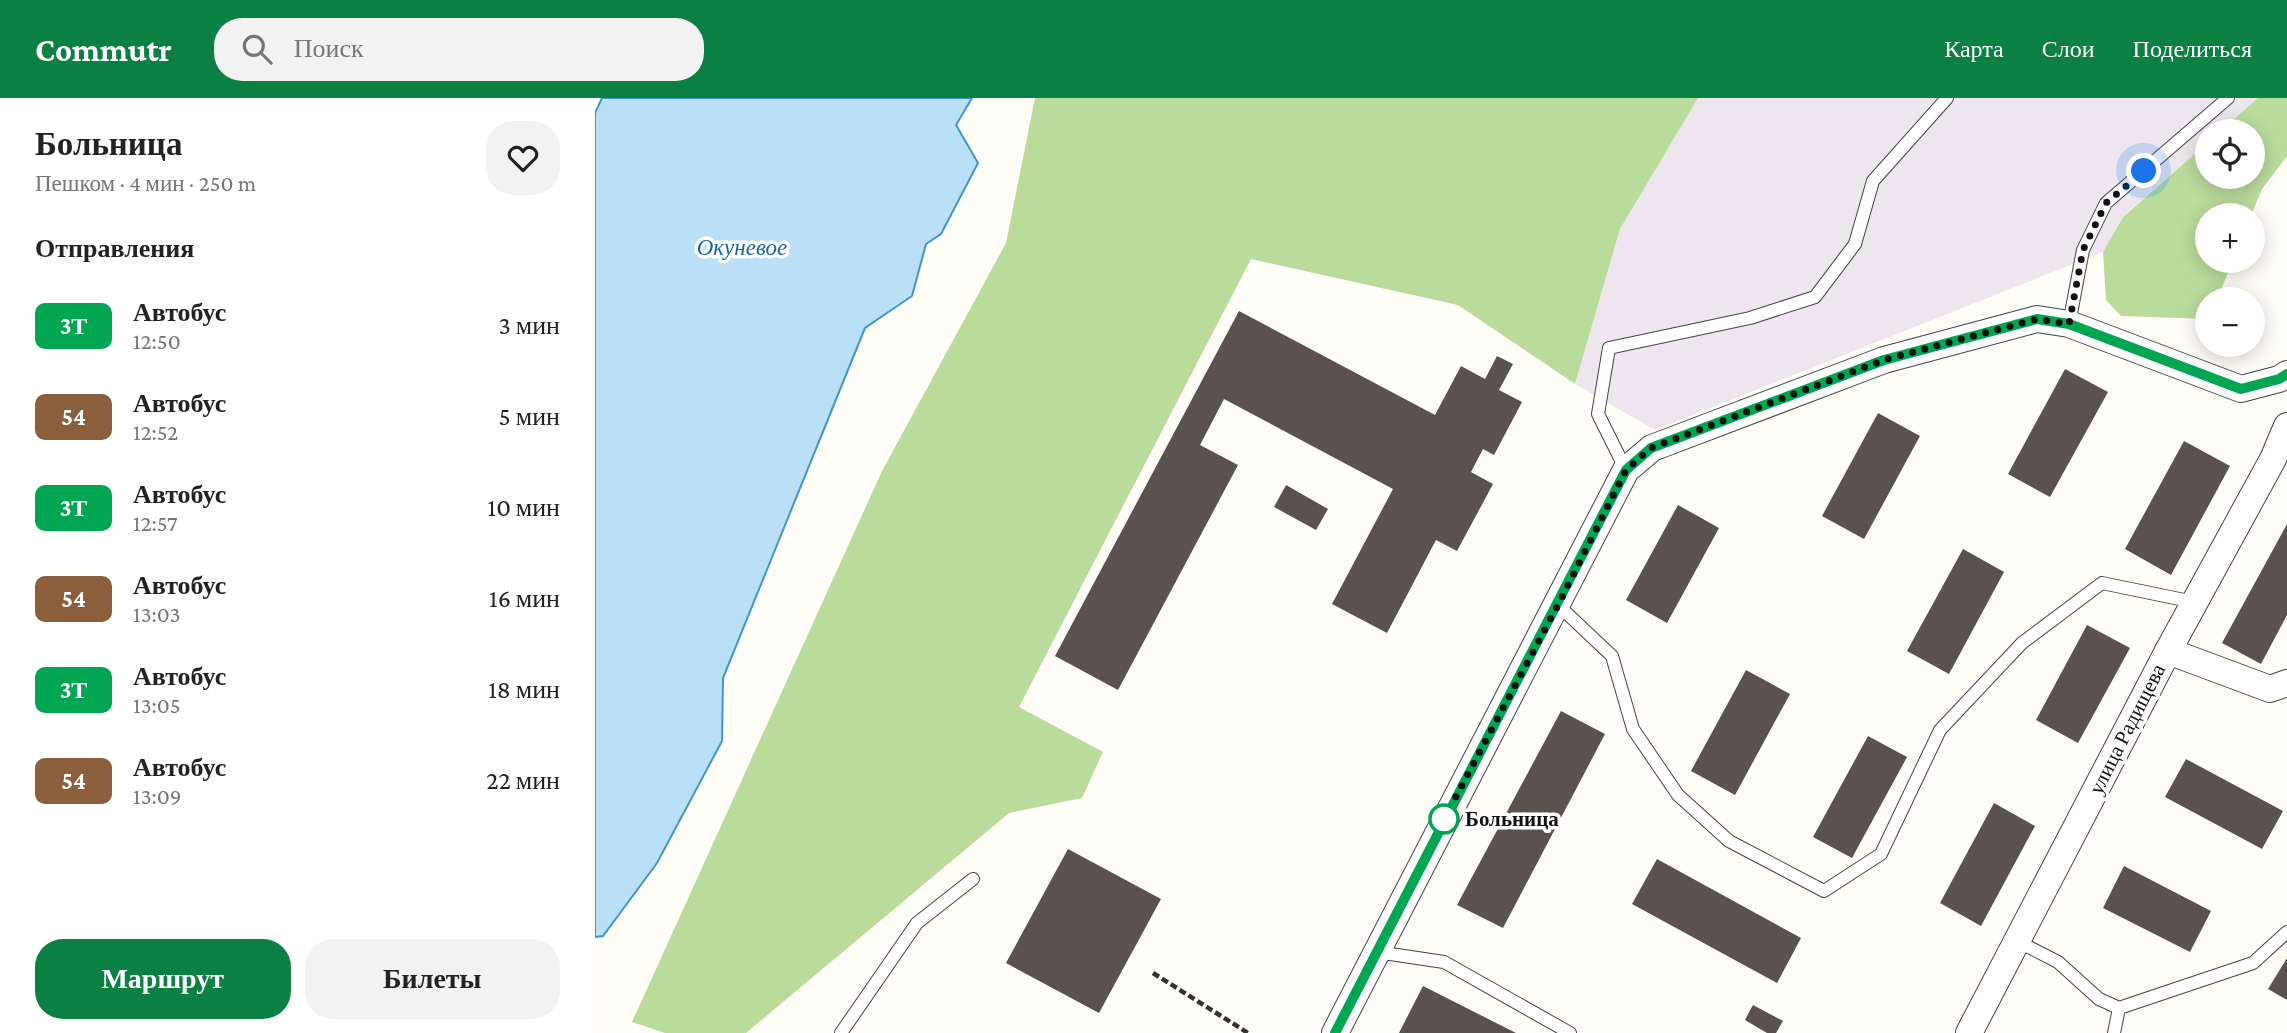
<!DOCTYPE html>
<html lang="ru">
<head>
<meta charset="utf-8">
<style>
	:root { --surface:#fff; --page:#f2f2f2; --text:#222; --muted:#767676; --accent:#0b8043 }
	body { margin:0; font-family:"Crimson Pro",serif; background:var(--page); color:var(--text); height:100vh; display:flex; flex-direction:column; font-size:26px; white-space:nowrap }
	* { box-sizing:border-box; margin:0 }
	p { font-size:23px; color:var(--muted) }
	.icon { flex:none; width:38px; height:38px; fill:none; stroke:currentColor; stroke-width:2; stroke-linecap:round; stroke-linejoin:round }
	.map { position:relative; flex:1; overflow:hidden }
	.panel { display:flex; flex-direction:column; background:var(--surface); width:595px }
	.panel>* { flex:none }
	.badge { padding:0 14px; border-radius:10px; font-size:24px; line-height:46px }
	.controls { position:absolute; left:1600px; top:21px; display:grid; gap:14px }
	.controls a { display:grid; place-items:center; width:70px; height:70px; border-radius:50%; background:var(--surface); box-shadow:0 4px 18px #0003; font-size:35px }
	.you { position:absolute; width:35px; height:35px; margin:-18px; border:5px solid #fff; border-radius:50%; background:#1a73e8; box-shadow:0 0 0 10px #1a73e833 }
	.map>.badge { position:absolute; translate:-50% -50%; box-shadow:0 0 0 4px #fff }
	h2 { padding:0 35px; font-size:26px; line-height:63px }
	.round { display:grid; place-items:center; flex:none; width:74px; height:74px; border-radius:28px; background:var(--page) }
	.headline { display:flex; align-items:center; justify-content:space-between; height:119px; padding:0 35px }
	h1 { font-size:33px; font-weight:700; line-height:52px }
	.cta { display:flex; gap:14px; margin-top:auto; padding:14px 35px }
	.cta a { flex:1; height:80px; border-radius:28px; background:var(--accent); color:#fff; font-size:28px; font-weight:700; line-height:80px; text-align:center }
	.cta a+a { background:var(--page); color:var(--text) }
	ul { padding:0; list-style:none }
	li { display:flex; align-items:center; gap:21px; height:91px; padding:0 35px }
	li div { flex:1 }
	li b { display:block; font-size:26px }
	li em { font-style:normal }
	li .badge { min-width:77px; font-weight:700; text-align:center }
	header { display:flex; align-items:center; gap:42px; box-sizing:border-box; height:98px; padding:0 35px; background:var(--accent); color:#fff }
	header strong { font-size:33px }
	nav { display:flex; gap:38px; margin-inline-start:auto; font-size:24px }
	.search { width:490px; height:63px; background:var(--page); display:flex; align-items:center; gap:18px; box-sizing:border-box; padding:0 24px; border-radius:28px; color:var(--muted); font-size:26px }
	main { display:flex; flex:1; min-height:0 }
	.map>svg:first-child { display:block }
	.industrial { fill:#eee6ef }
	.forest { fill:#b9dc9c }
	.water { fill:#b9e0f7; stroke:#3f96cf; stroke-width:2 }
	.building { fill:#5a524d }
	.lines { fill:none; stroke-linecap:round; stroke-linejoin:round }
	.lane-casing { stroke:#444; stroke-width:14 }
	.street-casing { stroke:#444; stroke-width:28 }
	.path { stroke:#333; stroke-width:4.5; stroke-dasharray:7 3.5; stroke-linecap:butt }
	.lane { stroke:#fff; stroke-width:12 }
	.street { stroke:#fff; stroke-width:26 }
	.line-casing { stroke:#fff; stroke-width:16 }
	.line { stroke:#00a651; stroke-width:10 }
	.walk { stroke:#111; stroke-width:7; stroke-dasharray:0 12.6 }
	.stop-dot { fill:#fff; stroke:#00a651; stroke-width:3.5 }
	.labels { text-anchor:middle; dominant-baseline:central; stroke-width:7; stroke-linejoin:round; paint-order:stroke }
	.street-label { font-size:21px; fill:#111; stroke:#fff }
	.stop-label { font-size:21px; font-weight:bold; fill:#111; stroke:#fff; text-anchor:start }
	.water-label { font-size:23px; font-style:italic; fill:#1768a6; stroke:#fff }
</style>
</head>
<body>
<header>
<strong>Commutr</strong>
<div class="search"><svg class="icon" aria-label="search" viewBox="0 0 24 24"><circle cx="10" cy="10" r="6"/><path d="M15 15l6 6"/></svg>Поиск</div>
<nav><a>Карта</a><a>Слои</a><a>Поделиться</a></nav>
</header>
<main>
<section class="panel">
<div class="headline"><div><h1>Больница</h1><p>Пешком · 4 мин · 250 m</p></div><a class="round"><svg class="icon" aria-label="heart" viewBox="0 0 24 24"><path d="M12 20l-8-8c-3-5 5-10 8-4 3-6 11-1 8 4z"/></svg></a></div>
<h2>Отправления</h2>
<ul>
<li><span class="badge" style="background:#00a651;color:#fff">3Т</span><div><b>Автобус</b><p>12:50</p></div><em>3 мин</em></li>
<li><span class="badge" style="background:#8b5e3c;color:#fff">54</span><div><b>Автобус</b><p>12:52</p></div><em>5 мин</em></li>
<li><span class="badge" style="background:#00a651;color:#fff">3Т</span><div><b>Автобус</b><p>12:57</p></div><em>10 мин</em></li>
<li><span class="badge" style="background:#8b5e3c;color:#fff">54</span><div><b>Автобус</b><p>13:03</p></div><em>16 мин</em></li>
<li><span class="badge" style="background:#00a651;color:#fff">3Т</span><div><b>Автобус</b><p>13:05</p></div><em>18 мин</em></li>
<li><span class="badge" style="background:#8b5e3c;color:#fff">54</span><div><b>Автобус</b><p>13:09</p></div><em>22 мин</em></li>
</ul>
<div class="cta"><a>Маршрут</a><a>Билеты</a></div>
</section>
<div class="map">
<svg width="1692" height="935" viewBox="0 0 1692 935">
	<rect width="100%" height="100%" fill="#fffdf5"/>
	<path class="industrial" d="M1103 0H1663L1625 33H1612V45L1528 118 1508 154 1060 332 980 286 1025 131Z"/>
	<g class="forest">
		<path d="M440 0H1103L1025 131 980 286 863 207 656 161 424 609 508 654 487 700 414 715 151 935H70L37 924 287 373 411 145Z"/>
		<path d="M1663 0H1692V58L1667 91 1656 117H1612V163H1638L1622 201H1612V221L1526 218 1511 202 1508 154 1528 119 1612 45V79H1657V33H1625Z"/>
	</g>
	<path class="water" d="M7 0H377L361 27 383 65 346 136 331 146 317 198 270 230 128 580 127 643 62 765 8 838 0 839V15Z"/>
	<g class="building">
		<path d="M644 213 840 317 866 268 890 281 902 258 918 266 904 292 927 304 899 357 888 351 876 374 898 386 862 453 841 442 792 535 737 506 798 391 629 301 605 347 643 367 523 592 460 558Z"/>
		<path d="M1470 271 1513 294 1455 399 1413 376Z"/>
		<path d="M1283 315 1325 338 1269 441 1227 418Z"/>
		<path d="M1589 343 1635 368 1576 477 1530 451Z"/>
		<path d="M691 387 733 411 721 432 679 409Z"/>
		<path d="M1083 407 1124 430 1072 525 1031 502Z"/>
		<path d="M1692 426V517L1666 566 1627 545Z"/>
		<path d="M1368 451 1409 474 1354 576 1312 553Z"/>
		<path d="M1492 527 1535 550 1483 645 1441 622Z"/>
		<path d="M1151 572 1195 596 1140 697 1096 673Z"/>
		<path d="M966 613 1010 636 908 830 862 807Z"/>
		<path d="M1273 638 1312 659 1257 760 1218 739Z"/>
		<path d="M1591 661 1688 713 1667 751 1570 699Z"/>
		<path d="M1399 705 1440 728 1386 828 1345 805Z"/>
		<path d="M473 751 566 801 504 915 411 865Z"/>
		<path d="M1062 761 1206 840 1182 885 1037 806Z"/>
		<path d="M1529 768 1616 813 1595 854 1508 810Z"/>
		<path d="M1692 860V902L1673 891Z"/>
		<path d="M828 888 921 935H804Z"/>
		<path d="M1158 907 1188 923 1181 935H1172L1150 922Z"/>
	</g>
	<g class="lines">
		<g class="lane-casing">
			<g id="lane">
				<path d="M1474 226 1488 152 1511 105 1633 0"/>
				<path d="M1031 372 1003 316 1014 250 1155 220 1220 199 1260 146 1278 83 1352 0"/>
				<path d="M963 507 1017 558 1038 631 1083 697 1134 743 1229 793 1286 756 1345 632 1427 545 1507 485 1599 504"/>
				<path d="M1422 843 1463 864 1504 901 1524 910 1658 865 1692 834"/>
				<path d="M782 854 849 864 975 935"/>
				<path d="M246 935 322 825 378 781"/>
				<path d="M1519 935 1524 910"/>
			</g>
		</g>
		<g class="street-casing">
			<g id="street">
				<path d="M1573 553 1675 591 1692 585"/>
				<path d="M740 935 1031 372 1057 350 1289 262 1442 221 1474 226 1646 291 1684 281 1692 276"/>
				<path d="M1374 935 1573 553 1678 361 1692 328"/>
			</g>
		</g>
		<path class="path" d="M558 875 653 935"/>
		<use href="#lane" class="lane"/>
		<use href="#street" class="street"/>
	</g>
	<g class="lines">
		<g class="line-casing">
			<path id="line" d="M740 935 1031 372 1056 350 1289 262 1442 221 1474 226 1646 291 1684 281 1692 276"/>
		</g>
		<use href="#line" class="line"/>
		<path class="walk" d="M849 721 963 507 1031 372 1056 350 1289 262 1442 221 1474 226 1488 152 1511 105 1549 73"/>
	</g>
	<circle class="stop-dot" cx="849" cy="721" r="14"/>
	<g class="labels">
		<g class="street-label">
			<text transform="translate(1532 631) rotate(-63)">улица Радищева</text>
		</g>
		<g class="stop-label">
			<text x="870" y="721">Больница</text>
		</g>
		<g class="water-label">
			<text x="147" y="149">Окуневое</text>
		</g>
	</g>
</svg>
<div class="controls">
<a><svg class="icon" aria-label="locate" viewBox="0 0 24 24"><circle cx="12" cy="12" r="6"/><path d="M12 2v4M12 18v4M2 12h4M18 12h4"/></svg></a>
<a>+</a>
<a>−</a>
</div>
<div class="you" style="left:1549px;top:73px"></div>
</div>
</main>
</body>
</html>
